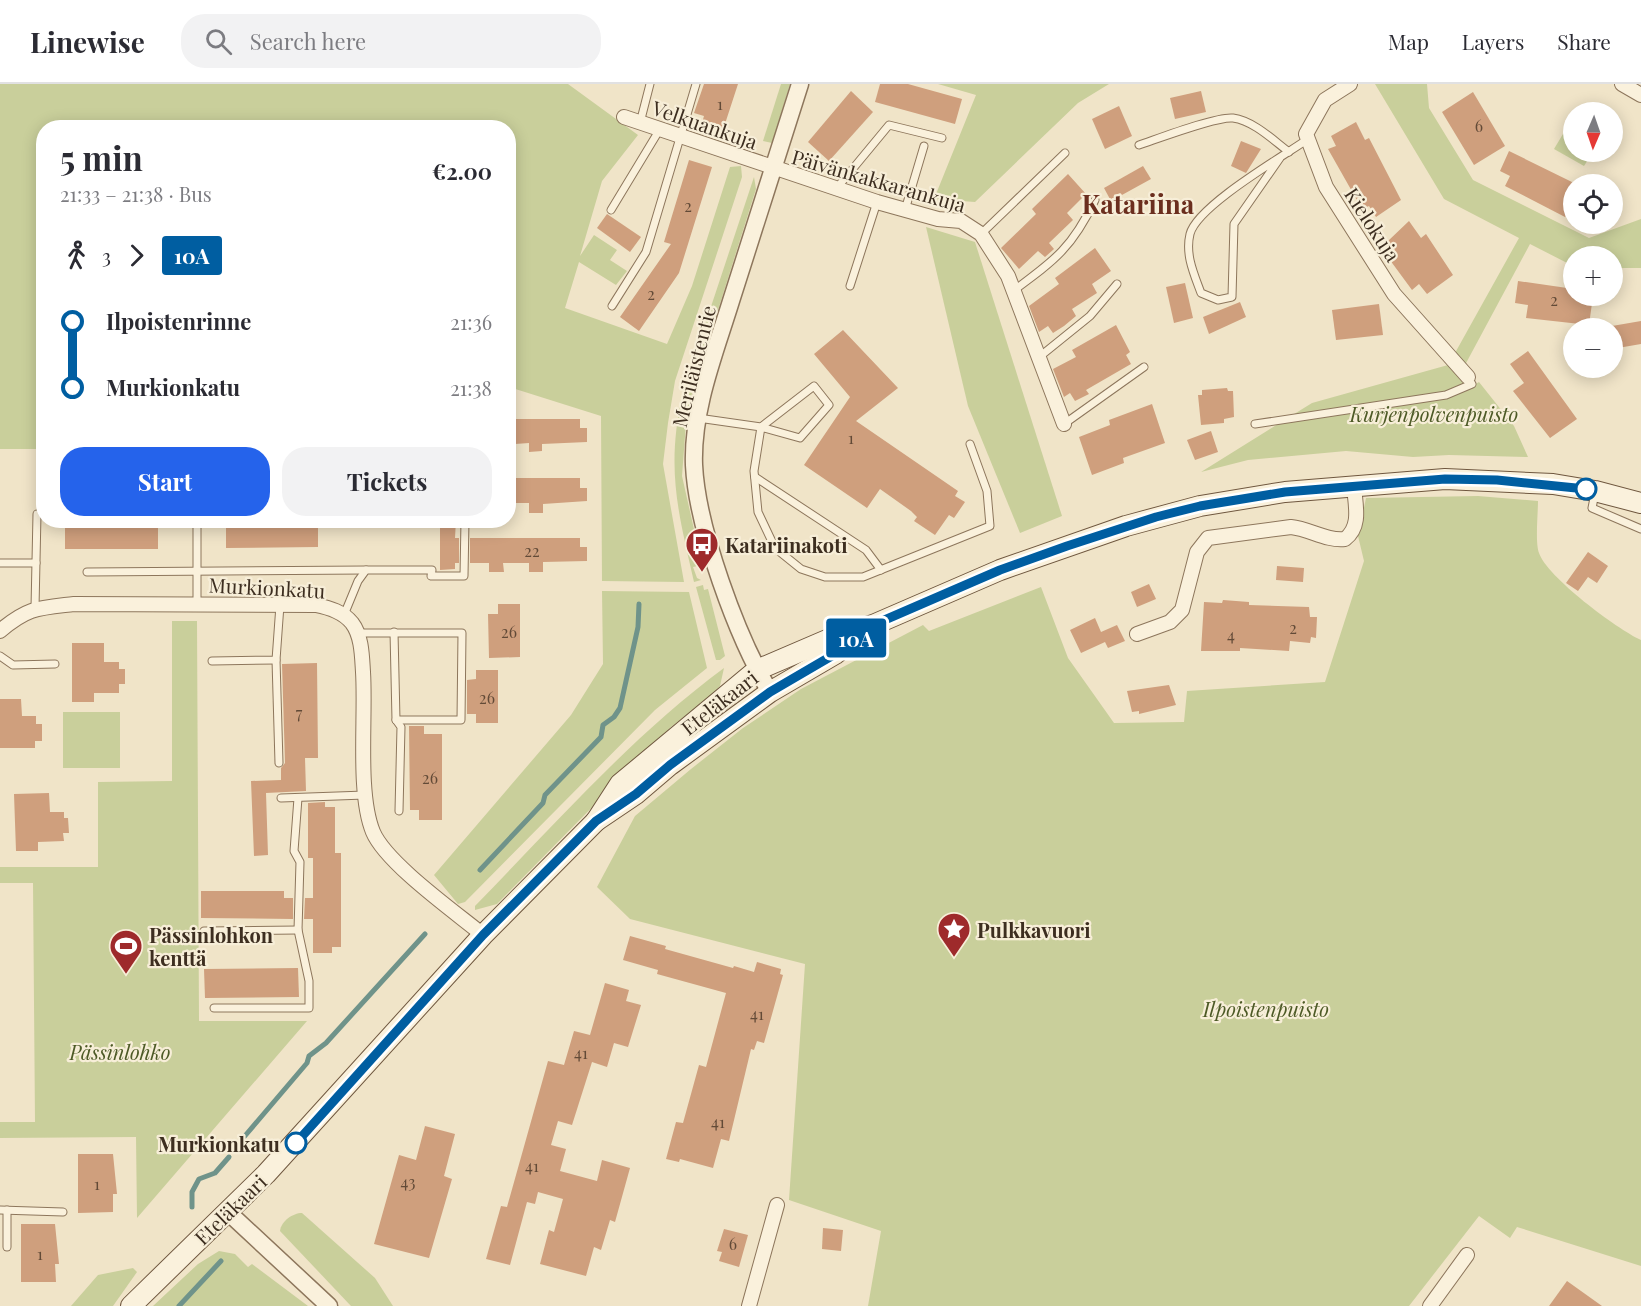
<!DOCTYPE html>
<html lang="en">
<head>
<meta charset="utf-8">
<style>
	:root { --surface:#fff; --page:#f2f2f3; --text:#2b2b33; --muted:#7c7c81; --line:#e1e1e2; --accent:#2563eb }
	body { margin:0; font-family:"Playfair Display",serif; background:var(--page); color:var(--text); height:100vh; display:flex; flex-direction:column; font-size:22px; white-space:nowrap }
	* { box-sizing:border-box; margin:0 }
	p { font-size:20px; color:var(--muted) }
	.icon { flex:none; width:33px; height:33px; fill:none; stroke:currentColor; stroke-width:2; stroke-linecap:round; stroke-linejoin:round }
	.map { position:relative; flex:1; overflow:hidden }
	.side { position:absolute; left:36px; top:36px; width:480px; height:408px; display:flex; flex-direction:column; background:var(--surface); border-radius:24px; box-shadow:0 3px 15px #0003 }
	.side>* { flex:none }
	.badge { padding:0 12px; border-radius:4px; font-size:21px; line-height:39px }
	.needle { width:39px; rotate:182deg }
	.buttons { position:absolute; left:1563px; top:18px; display:grid; gap:12px }
	.buttons a { display:grid; place-items:center; width:60px; height:60px; border-radius:50%; background:var(--surface); box-shadow:0 3px 15px #0003; font-size:30px }
	.map>.badge { position:absolute; translate:-50% -50%; box-shadow:0 0 0 3px #fff }
	.legs { display:flex; align-items:center; gap:9px; height:66px; padding:0 24px; font-size:20px }
	.legs p { margin-inline-start:auto }
	.headline { display:flex; align-items:center; justify-content:space-between; height:102px; padding:0 24px }
	h1 { font-size:33px; font-weight:700; line-height:45px }
	.cta { display:flex; gap:12px; margin-top:auto; padding:12px 24px }
	.cta a { flex:1; height:69px; border-radius:24px; background:var(--accent); color:#fff; font-size:24px; font-weight:700; line-height:69px; text-align:center }
	.cta a+a { background:var(--page); color:var(--text) }
	ul { padding:0 24px; list-style:none }
	li { display:flex; align-items:center; gap:21px; height:66px; font-size:22px }
	li i { display:grid; place-items:center; width:9px; height:100%; margin:0 8px; background:currentColor }
	li i::after { content:''; width:15px; height:15px; margin:-8px; border:4px solid; border-radius:50%; background:var(--surface) }
	li p { margin-inline-start:auto }
	li:first-child i { background:linear-gradient(#0000 50%,currentColor 0) }
	li:last-child i { background:linear-gradient(currentColor 50%,#0000 0) }
	header { display:flex; align-items:center; gap:36px; box-sizing:border-box; height:84px; padding:0 30px; background:var(--surface); border-bottom:2px solid var(--line) }
	header strong { font-size:28px }
	nav { display:flex; gap:33px; margin-inline-start:auto; font-size:21px }
	.search { width:420px; height:54px; background:var(--page); display:flex; align-items:center; gap:15px; box-sizing:border-box; padding:0 21px; border-radius:24px; color:var(--muted); font-size:22px }
	.map>svg:first-child { display:block }
	.green { fill:#c9cf9b }
	.lines { fill:none; stroke-linecap:round; stroke-linejoin:round }
	.stream { stroke:#6f938a; stroke-width:5 }
	.building { fill:#cf9f7d }
	.service-casing { stroke:#8d765c; stroke-width:9 }
	.minor-casing { stroke:#8d765c; stroke-width:16 }
	.tertiary-casing { stroke:#8d765c; stroke-width:19 }
	.secondary-casing { stroke:#6f573f; stroke-width:22 }
	.service { stroke:#faf1dc; stroke-width:7 }
	.minor { stroke:#faf1dc; stroke-width:14 }
	.tertiary { stroke:#faf1dc; stroke-width:16 }
	.secondary { stroke:#faf1dc; stroke-width:20 }
	.line-1-casing { stroke:#fff; stroke-width:14 }
	.line-1 { stroke:#005ea1; stroke-width:9 }
	.stop-1-dot { fill:#fff; stroke:#005ea1; stroke-width:3 }
	.labels { text-anchor:middle; dominant-baseline:central; stroke-width:4.5; stroke-linejoin:round; paint-order:stroke }
	.number-label { font-size:16px; fill:#624a37 }
	.street-label { font-size:20px; fill:#3d2e20; stroke:#f7eed8 }
	.park-label { font-size:20px; font-style:italic; fill:#4d5a26; stroke:#f7eed8 }
	.poi-label { font-size:20px; font-weight:bold; fill:#3d2e20; stroke:#f7eed8; text-anchor:start }
	.stop-label { font-size:20px; font-weight:bold; fill:#3d2e20; stroke:#f7eed8; text-anchor:end }
	.district-label { font-size:26px; font-weight:bold; fill:#6b2e1e; stroke:#f7eed8 }
</style>
</head>
<body>
<header>
<strong>Linewise</strong>
<div class="search"><svg class="icon" aria-label="search" viewBox="0 0 24 24"><circle cx="10" cy="10" r="6"/><path d="M15 15l6 6"/></svg>Search here</div>
<nav><a>Map</a><a>Layers</a><a>Share</a></nav>
</header>
<div class="map">
<svg width="1641" height="1222" viewBox="0 0 1641 1222">
	<rect width="100%" height="100%" fill="#f0e4c8"/>
	<g class="green">
		<path d="M0 0H568L638 51 602 97 580 172 594 151 617 166 610 176 627 187 616 201 579 178 565 224 667 260 692 202 730 83 741 82 742 93 675 297 668 339 663 380 684 498 602 497 601 332 509 303 508 44H44L43 365H0Z"/>
		<path d="M781 0H790L772 59 763 57Z"/>
		<path d="M938 0H1109L1078 19 975 118 934 115 976 11Z"/>
		<path d="M1375 0H1427L1429 24 1473 96 1589 154 1641 135V184H1613L1612 172H1574L1573 182 1530 160 1465 281 1455 269 1519 154 1444 115Z"/>
		<path d="M1563 50 1573 57 1574 68H1593L1584 82 1554 65Z"/>
		<path d="M754 93 756 105 692 309 686 339 682 392 700 472 696 474 698 482 693 483 697 494 701 496 694 498C677 423 666 384 683 307Z"/>
		<path d="M926 143 975 158 1062 432 1020 449 968 322Z"/>
		<path d="M1448 281 1469 304 1479 298 1514 342 1528 373 1449 371 1413 373 1346 367 1248 376 1201 388 1312 319Z"/>
		<path d="M1478 412 1538 417C1538 430 1535 458 1539 469 1547 493 1617 545 1641 556V1182L1517 1143 1510 1154 1479 1132 1409 1222H868L881 1147 789 1116 805 880 630 835 597 803 635 732 691 685 743 644 801 605 923 541 929 547 1041 503 1068 574 1114 639 1184 638 1187 607 1325 598 1364 477 1358 452 1366 414Z"/>
		<path d="M703 501 704 506 708 505 725 572 720 576H716L696 503Z"/>
		<path d="M602 507 689 508 707 584 655 626 465 818 458 820 434 791 571 631 603 580Z"/>
		<path d="M172 537H197L199 937H307L137 1134 136 1053 0 1054V1038H35L33 799H0V783H98V698L172 697Z"/>
		<path d="M724 584 720 602 712 611 671 643 497 820 475 826V822C555 740 632 652 724 584Z"/>
		<rect x="63" y="628" width="57" height="56"/>
		<path d="M302 1129 375 1194 393 1222H351L280 1147C281 1137 293 1129 302 1129Z"/>
		<path d="M219 1167 235 1170 248 1183 252 1180 308 1222H153L198 1180Z"/>
		<path d="M133 1184 137 1188 113 1222H71L98 1191Z"/>
	</g>
	<g class="lines">
		<g class="stream">
			<path d="M480 786 543 719 545 711 601 653 603 641 614 633 620 624 638 543 639 520"/>
			<path d="M244 1053 307 979 309 972 326 959 425 850"/>
			<path d="M192 1123V1108L199 1095 215 1089 229 1073"/>
			<path d="M179 1222 221 1177"/>
		</g>
	</g>
	<g class="building">
		<path d="M704 0H738L723 46 702 39 704 32 694 29Z"/>
		<path d="M880 0H908L962 15 955 40 875 18Z"/>
		<path d="M851 7 873 28 829 77 808 58Z"/>
		<path d="M1201 7 1206 28 1175 35 1170 14Z"/>
		<path d="M1473 8 1505 62 1474 81 1442 28Z"/>
		<path d="M1119 22 1132 52 1105 65 1092 35Z"/>
		<path d="M1356 38 1365 56 1369 54 1401 116 1376 133 1369 122 1362 125 1328 65 1336 62 1331 52Z"/>
		<path d="M1241 57 1261 65 1246 89 1231 82Z"/>
		<path d="M1509 67 1574 99V133L1567 130 1565 133 1505 102 1510 92 1500 87Z"/>
		<path d="M689 76 712 83 679 189 639 247 620 233 671 160 664 158Z"/>
		<path d="M1143 82 1151 95 1111 117 1104 104Z"/>
		<path d="M1068 90 1086 110 1067 129 1073 136 1049 159 1054 165 1045 173 1038 167 1019 185 1001 164 1036 130 1032 125Z"/>
		<path d="M607 130 641 153 630 168 597 144Z"/>
		<path d="M1409 137 1421 154 1426 150 1453 191 1427 210 1419 200 1412 206 1387 172 1395 166 1388 157Z"/>
		<path d="M1095 164 1111 187 1092 200 1097 209 1072 225 1076 232 1064 242 1053 249 1048 242 1039 248 1029 222 1059 200 1055 194Z"/>
		<path d="M1518 197 1574 205V212H1593L1589 241 1526 234 1528 221 1515 219Z"/>
		<path d="M1185 199 1193 234 1174 239 1166 203Z"/>
		<path d="M1240 218 1246 233 1209 250 1203 233Z"/>
		<path d="M1379 220 1383 251 1336 256 1332 226Z"/>
		<path d="M1641 237V260L1612 265V242Z"/>
		<path d="M1116 241 1130 268 1126 271 1131 280 1086 306 1089 310 1075 317 1070 309 1064 313 1053 285 1076 273 1072 266Z"/>
		<path d="M843 246 898 304 856 337 958 407 955 412 965 418 954 434 949 431 935 451 914 437 917 433 911 427 880 405 867 424 804 381 850 313 814 270Z"/>
		<path d="M1528 267 1577 335 1550 354 1513 307 1524 299 1510 280Z"/>
		<path d="M1227 304 1228 307H1233L1234 333 1224 335V339L1201 341 1198 311H1202V306Z"/>
		<path d="M1152 320 1165 359 1123 374 1124 379 1092 391 1079 353 1110 341 1109 336Z"/>
		<path d="M515 335H580V344H587V358L542 360V367L529 368V359L515 360Z"/>
		<path d="M1211 347 1218 368 1195 376 1187 356Z"/>
		<path d="M516 394H580V404H587V417L543 420V429H529V419H516Z"/>
		<rect x="65" y="436" width="93" height="29"/>
		<path d="M226 436H318V463L226 464Z"/>
		<path d="M440 436H456L455 454H459V479H455V485L440 486Z"/>
		<path d="M470 454H580V463H587V477L543 478V488H529V479H503L504 488H489V479H470Z"/>
		<path d="M1588 468 1608 482 1597 499 1588 493 1578 507 1566 499Z"/>
		<path d="M1277 482 1304 484 1303 498 1276 496Z"/>
		<path d="M1149 500 1156 515 1137 523 1131 508Z"/>
		<path d="M1223 516 1249 518V521L1309 523 1310 533H1317L1316 554 1311 553 1310 559 1290 557 1289 567 1240 564V567H1201L1204 518 1222 519Z"/>
		<path d="M498 520H520V573L489 574 488 530H498Z"/>
		<path d="M1095 534 1101 548 1117 541 1125 557 1108 564 1105 558 1081 569 1070 546Z"/>
		<path d="M72 559H104V578H119V585H125V600H119V609H94V618H72Z"/>
		<path d="M317 579 318 674H305L306 707 266 709 268 771 254 772 251 697 281 696V684L285 679 282 580Z"/>
		<path d="M476 586H498V639H476V630H467V596L476 595Z"/>
		<path d="M1169 601 1176 621 1139 630V627L1132 628 1127 607Z"/>
		<path d="M0 615H21L22 632H36V640H42V657H35V664H0Z"/>
		<path d="M409 642H424V650H442V736H419V726H410Z"/>
		<path d="M49 709 50 728H64V734H68L69 749H63L64 757 38 758V767H16L14 710Z"/>
		<path d="M325 718V723H335V769H341V863H332V869H313V835H304L305 814H313V774H308V719Z"/>
		<path d="M201 807H284V814H293V835L201 834Z"/>
		<path d="M630 852 666 862 665 865 733 884 734 882 754 888 757 878 781 885 780 890 783 891 764 959 757 957 754 966 751 965 729 1057 721 1055 713 1084 680 1075 679 1078 666 1075 676 1038 683 1039 699 981 706 983 726 909 657 890 658 886 623 876Z"/>
		<path d="M298 884 299 913 205 914 204 885Z"/>
		<path d="M605 899 629 906 626 917 641 921 628 963 614 959 607 983 592 978 572 1041 558 1037 551 1061 566 1065 560 1087 597 1097 602 1076 630 1084 615 1138 610 1136 601 1166 594 1163 586 1192 540 1180 549 1146 554 1148 563 1115 538 1108 535 1120 527 1118 510 1181 486 1175 501 1122 507 1123 548 977 564 981 574 947 590 951Z"/>
		<path d="M425 1042 455 1050 444 1092 452 1095 429 1174 374 1160 399 1071 416 1076Z"/>
		<path d="M78 1070H113L117 1110H113V1128L78 1129Z"/>
		<path d="M21 1140H55L59 1180H55L56 1198H21Z"/>
		<path d="M823 1144 843 1146 841 1167 822 1165Z"/>
		<path d="M724 1145 748 1151 739 1183 719 1177 722 1168 717 1167Z"/>
		<path d="M1567 1197 1602 1222H1549Z"/>
	</g>
	<g class="lines">
		<g class="service-casing">
			<g id="service">
				<path d="M640 39 650 0"/>
				<path d="M1139 61C1157 55 1217 32 1233 34 1254 37 1273 56 1289 68"/>
				<path d="M1280 74 1234 140 1232 213 1218 216 1201 209C1194 190 1185 171 1190 150 1197 122 1282 73 1308 55"/>
				<path d="M836 105 889 41 942 54"/>
				<path d="M611 126 660 45"/>
				<path d="M905 126 924 62"/>
				<path d="M981 150 1065 69"/>
				<path d="M850 202 877 118"/>
				<path d="M1013 207C1055 176 1072 164 1095 116"/>
				<path d="M612 222 646 168 696 0"/>
				<path d="M1038 274 1090 232 1117 200"/>
				<path d="M698 334 761 343 800 354 829 321 814 302 761 343 754 387 758 428 775 464 801 485 825 493H863L990 442 987 407 970 360"/>
				<path d="M1064 340 1144 283"/>
				<path d="M1255 340 1446 311 1472 300"/>
				<path d="M755 393 866 466 881 486"/>
				<path d="M1595 409 1592 424 1641 445"/>
				<path d="M0 479H36"/>
				<path d="M87 488 366 486"/>
				<path d="M197 519V436"/>
				<path d="M35 524 37 430"/>
				<path d="M344 531 358 497 366 486H432L431 492H464L465 436"/>
				<path d="M394 548 396 636 401 643 399 727"/>
				<path d="M357 549H462L461 636H396"/>
				<path d="M0 572 13 581 55 580"/>
				<path d="M276 576 279 679"/>
				<path d="M212 577 276 576 280 521"/>
				<path d="M281 714 365 711"/>
				<path d="M204 847 298 846"/>
				<path d="M214 924H309V897L298 846 300 778 294 767 298 714"/>
				<path d="M0 1126 63 1128"/>
				<path d="M7 1126V1163"/>
			</g>
		</g>
		<g class="minor-casing">
			<g id="minor">
				<path d="M1350 0 1325 16 1306 50 1326 103 1394 210 1468 293"/>
				<path d="M1622 0 1641 11"/>
				<path d="M624 33 877 118 938 135 961 137 981 150 1008 192 1064 340"/>
				<path d="M0 547C28 523 39 524 74 520L316 521C330 524 343 528 352 539 362 552 362 573 363 588 366 632 357 709 373 748 386 779 455 828 483 851"/>
				<path d="M1137 550 1170 538 1182 526 1197 468 1208 454 1291 443C1310 445 1326 457 1345 455 1362 442 1355 420 1354 402"/>
				<path d="M749 1222 777 1121"/>
				<path d="M1430 1222 1467 1171"/>
			</g>
		</g>
		<g class="tertiary-casing">
			<g id="tertiary">
				<path d="M770 608C737 553 697 444 694 381 692 325 715 269 731 217 754 145 777 72 800 0"/>
				<path d="M229 1129 329 1222"/>
			</g>
		</g>
		<g class="secondary-casing">
			<g id="secondary">
				<path d="M596 737 620 700 757 586 827 556 873 541 1000 486 1126 442 1200 422 1285 408 1445 395 1553 400 1595 407 1641 419"/>
				<path d="M131 1222 266 1090 483 851 596 737 636 710 670 681 770 608 835 570 858 552"/>
			</g>
		</g>
		<use href="#service" class="service"/>
		<use href="#minor" class="minor"/>
		<use href="#tertiary" class="tertiary"/>
		<use href="#secondary" class="secondary"/>
	</g>
	<g class="lines">
		<g class="line-1-casing">
			<path id="line-1" d="M296 1059 483 851 596 737 636 710 670 681 770 608 835 570 873 541 1000 486 1067 462 1156 433 1200 422 1285 408 1445 395 1497 396 1586 405"/>
		</g>
		<use href="#line-1" class="line-1"/>
	</g>
	<defs>
		<g id="bus-pin" transform="scale(1.725)"><path d="M0 17L-7.5 6A9.5 9.5 0 1 1 7.5 6Z" fill="#9e2a2b" stroke="#f7eed8"/><path d="M-5-6H5V4H4V6H2V4H-2V6H-4V4H-5ZM-3.5-4V0h7V-4ZM-3.5 1.2v1.5H-2V1.2ZM2 1.2v1.5H3.5V1.2Z" fill="#fff"/></g>
		<g id="sight-pin" transform="scale(1.725)"><path d="M0 17L-7.5 6A9.5 9.5 0 1 1 7.5 6Z" fill="#9e2a2b" stroke="#f7eed8"/><path d="M0-6L1.8-2.2L6-1.7L2.9 1.2L3.7 5.4L0 3.3L-3.7 5.4L-2.9 1.2L-6-1.7L-1.8-2.2Z" fill="#fff"/></g>
		<g id="stadium-pin" transform="scale(1.725)"><path d="M0 17L-7.5 6A9.5 9.5 0 1 1 7.5 6Z" fill="#9e2a2b" stroke="#f7eed8"/><path d="M0-5a6.5 5 0 1 0 0 10a6.5 5 0 1 0 0-10ZM-3.5-1.8h7v3.6h-7Z" fill="#fff"/></g>
	</defs>
	<g fill-rule="evenodd">
		<use href="#bus-pin" x="702" y="460"/>
		<use href="#sight-pin" x="954" y="845"/>
		<use href="#stadium-pin" x="126" y="862"/>
	</g>
	<g class="stop-1-dot">
		<circle cx="1586" cy="405" r="10"/>
		<circle cx="296" cy="1059" r="10"/>
	</g>
	<g class="labels">
		<g class="number-label">
			<text x="720" y="19">1</text>
			<text x="1479" y="41">6</text>
			<text x="688" y="121">2</text>
			<text x="651" y="209">2</text>
			<text x="1554" y="215">2</text>
			<text x="851" y="353">1</text>
			<text x="532" y="466">22</text>
			<text x="1293" y="543">2</text>
			<text x="509" y="547">26</text>
			<text x="1231" y="550">4</text>
			<text x="487" y="613">26</text>
			<text x="299" y="628">7</text>
			<text x="430" y="693">26</text>
			<text x="757" y="929">41</text>
			<text x="581" y="968">41</text>
			<text x="718" y="1037">41</text>
			<text x="532" y="1081">41</text>
			<text x="408" y="1097">43</text>
			<text x="97" y="1099">1</text>
			<text x="733" y="1159">6</text>
			<text x="40" y="1169">1</text>
		</g>
		<g class="street-label">
			<text transform="translate(705 40) rotate(19)">Velkuankuja</text>
			<text transform="translate(879 96) rotate(16)">Päivänkakkarankuja</text>
			<text transform="translate(1373 140) rotate(57)">Kielokuja</text>
			<text transform="translate(693 282) rotate(-76)">Meriläistentie</text>
			<text transform="translate(267 503) rotate(3)">Murkionkatu</text>
			<text transform="translate(719 618) rotate(-38)">Eteläkaari</text>
			<text transform="translate(230 1125) rotate(-44)">Eteläkaari</text>
		</g>
		<g class="park-label">
			<text x="1434" y="329">Kurjenpolvenpuisto</text>
			<text x="1266" y="924">Ilpoistenpuisto</text>
			<text x="120" y="967">Pässinlohko</text>
		</g>
		<g class="poi-label">
			<text x="725" y="460">Katariinakoti</text>
			<text x="977" y="845">Pulkkavuori</text>
			<text x="149" y="850">Pässinlohkon<tspan x="149" dy="23">kenttä</tspan></text>
		</g>
		<g class="stop-label">
			<text x="280" y="1059">Murkionkatu</text>
		</g>
		<g class="district-label">
			<text x="1138" y="119">Katariina</text>
		</g>
	</g>
</svg>
<div class="buttons">
<a><svg class="needle" viewBox="-14 -14 28 28"><path d="M0-13l5 13h-10z" fill="#e53935"/><path d="M0 13l5-13h-10z" fill="#7c7c81"/></svg></a>
<a><svg class="icon" aria-label="locate" viewBox="0 0 24 24"><circle cx="12" cy="12" r="6"/><path d="M12 2v4M12 18v4M2 12h4M18 12h4"/></svg></a>
<a>+</a>
<a>−</a>
</div>
<b class="badge" style="left:856px;top:554px;background:#005ea1;color:#fff">10A</b>
<section class="side">
<div class="headline"><div><h1>5 min</h1><p>21:33 – 21:38 · Bus</p></div><b>€2.00</b></div>
<div class="legs"><svg class="icon" aria-label="walk" viewBox="0 0 24 24"><circle cx="13" cy="4" r="2"/><path d="M13 8l-2 6 4 7M11 14l-3 7M7 12l3-4h3l4 4"/></svg>3<svg class="icon" aria-label="forward" viewBox="0 0 24 24"><path d="M9 5l7 7-7 7"/></svg><b class="badge" style="background:#005ea1;color:#fff">10A</b></div>
<ul>
<li><i style="color:#005ea1"></i><b>Ilpoistenrinne</b><p>21:36</p></li>
<li><i style="color:#005ea1"></i><b>Murkionkatu</b><p>21:38</p></li>
</ul>
<div class="cta"><a>Start</a><a>Tickets</a></div>
</section>
</div>
</body>
</html>
